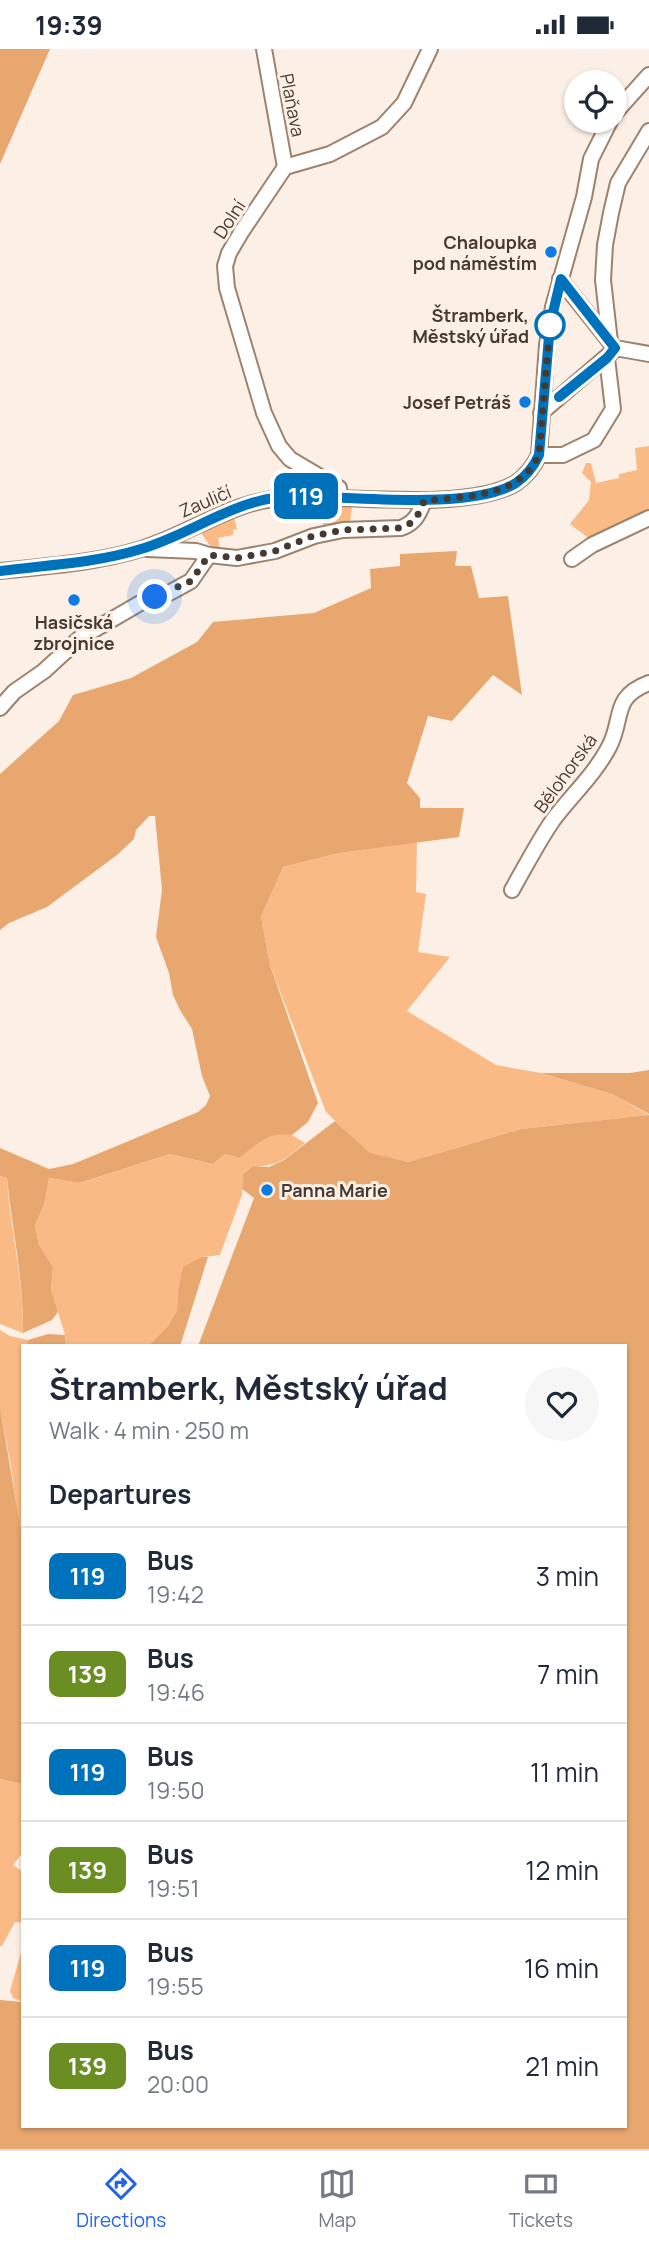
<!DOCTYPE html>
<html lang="en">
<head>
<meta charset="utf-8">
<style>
	:root { --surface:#fff; --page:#f6f6f7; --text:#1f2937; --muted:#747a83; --line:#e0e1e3; --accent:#2563eb }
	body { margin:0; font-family:Manrope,sans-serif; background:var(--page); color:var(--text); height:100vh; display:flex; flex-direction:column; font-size:26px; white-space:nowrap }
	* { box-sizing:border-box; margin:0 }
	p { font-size:23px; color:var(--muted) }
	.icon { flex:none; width:38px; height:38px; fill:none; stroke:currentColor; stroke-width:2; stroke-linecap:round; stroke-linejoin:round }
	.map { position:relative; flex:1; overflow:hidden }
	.sheet { position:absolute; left:21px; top:1295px; width:606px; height:784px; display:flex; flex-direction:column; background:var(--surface); border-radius:0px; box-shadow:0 2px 5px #0004 }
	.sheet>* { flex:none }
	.badge { padding:0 14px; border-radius:10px; font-size:24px; line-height:46px }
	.buttons { position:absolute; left:564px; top:21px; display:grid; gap:14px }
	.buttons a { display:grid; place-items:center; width:63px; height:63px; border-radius:50%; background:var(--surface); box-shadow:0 2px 5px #0004; font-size:35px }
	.you { position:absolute; width:35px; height:35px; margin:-18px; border:5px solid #fff; border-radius:50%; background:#1a73e8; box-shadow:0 0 0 10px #1a73e833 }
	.map>.badge { position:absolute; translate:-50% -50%; box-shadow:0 0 0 4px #fff }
	h2 { padding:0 28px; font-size:26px; line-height:63px }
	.round { display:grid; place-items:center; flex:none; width:74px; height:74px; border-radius:37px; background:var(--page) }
	.head { display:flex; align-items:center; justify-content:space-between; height:119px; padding:0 28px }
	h1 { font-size:33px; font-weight:700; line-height:52px }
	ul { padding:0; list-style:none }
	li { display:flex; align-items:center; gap:21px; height:98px; padding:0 28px; border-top:2px solid var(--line) }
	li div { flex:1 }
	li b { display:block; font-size:26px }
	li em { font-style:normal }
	li .badge { min-width:77px; font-weight:700; text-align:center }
	.status { display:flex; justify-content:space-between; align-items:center; height:49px; padding:0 35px; background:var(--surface); direction:ltr }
	.status svg { height:19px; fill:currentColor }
	.tabs { display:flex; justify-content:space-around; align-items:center; height:98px; border-top:2px solid var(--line); background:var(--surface); font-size:19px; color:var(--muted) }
	.tabs a { display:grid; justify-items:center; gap:4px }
	.tabs .current { color:var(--accent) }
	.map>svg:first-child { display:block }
	.green { fill:#f9ba85 }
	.forest { fill:#e8a76e }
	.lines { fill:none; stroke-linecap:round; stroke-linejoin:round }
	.minor-casing { stroke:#9d826c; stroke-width:18 }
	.minor { stroke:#fff; stroke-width:14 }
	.line-casing { stroke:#fff; stroke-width:16 }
	.line { stroke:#0072bc; stroke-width:10 }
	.walk { stroke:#453930; stroke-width:7; stroke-dasharray:0 12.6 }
	.poi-dot { fill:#0f7ae2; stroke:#fcf0e6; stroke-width:2.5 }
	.stop-dot { fill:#fff; stroke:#0072bc; stroke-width:3.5 }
	.labels { text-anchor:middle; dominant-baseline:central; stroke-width:6; stroke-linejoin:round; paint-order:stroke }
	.street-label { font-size:18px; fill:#453930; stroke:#fcf0e6 }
	.poi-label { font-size:18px; font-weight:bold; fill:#453930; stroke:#fcf0e6; text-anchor:end }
	.stop-label { font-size:18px; font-weight:bold; fill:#453930; stroke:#fcf0e6; text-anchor:end }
</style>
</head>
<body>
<div class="status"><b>19:39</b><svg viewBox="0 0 49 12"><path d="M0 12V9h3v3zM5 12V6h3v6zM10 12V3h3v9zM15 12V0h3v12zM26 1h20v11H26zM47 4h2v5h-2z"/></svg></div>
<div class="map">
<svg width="649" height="2100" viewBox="0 0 649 2100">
	<rect width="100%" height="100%" fill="#fcf0e6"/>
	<g class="green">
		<path d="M649 397V464L591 491 570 475 589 451 591 433 582 424 586 414H591L596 434 619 429V425L637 421 635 399Z"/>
		<path d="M322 456 352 457 350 474 323 476Z"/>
		<path d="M234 468 237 480 233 481V486L218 489 221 505 212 500 200 482Z"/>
		<path d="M417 793 416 843 426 845 418 903 450 908 407 962 496 1016 541 1024 612 1045 649 1066 521 1080 410 1113 370 1105 326 1063 270 916 261 868 283 818 339 804Z"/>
		<path d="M282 1084 292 1086 305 1094C286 1109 278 1118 253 1117L243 1125 242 1146 220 1206 202 1208 178 1244 177 1261 168 1277 148 1297H66L65 1286 51 1240 53 1218 39 1196 35 1176 44 1156 49 1129 81 1134 170 1105 213 1115 225 1105 240 1109 260 1091Z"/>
		<path d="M0 1127 7 1129C10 1180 24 1232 23 1284L0 1275Z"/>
		<path d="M0 1281 10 1287 28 1291V1297H23V1505L11 1417 0 1358Z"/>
		<path d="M0 1730 23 1735V1803L13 1816 23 1823V1874L15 1873 2 1897H0Z"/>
		<path d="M23 1897V1953L13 1949 10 1942Z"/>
	</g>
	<g class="forest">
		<path d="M0 0H50L0 115Z"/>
		<path d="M457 502 455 517H471L479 549 508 547 522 646 493 626 452 672 428 667 407 734 420 749V759H464L459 788 339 804 283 818 261 868 270 916 318 1054 308 1073 292 1086C270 1082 256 1095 240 1109L225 1105 213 1115 170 1105 80 1134 49 1129 44 1156 35 1176 39 1196 53 1218 51 1240 58 1263 52 1271 23 1284C24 1232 12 1180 7 1129L0 1127V1099L49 1120 73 1115 95 1106 198 1063 206 1056 210 1047 202 1027 192 980 180 961 173 946 169 924 156 888 162 841 155 767H149L136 781 134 790 117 806 47 858 9 874 0 881V725L59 672 73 646 131 629 197 593 213 573 314 564 371 539 370 520 400 517V505Z"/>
		<path d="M649 1021V1065L612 1045 541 1024H630Z"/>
		<path d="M649 1066V2100H0V1951L23 1953V2077H625V1297H198L254 1149 242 1140 243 1125 253 1117 269 1118 284 1111 335 1072 370 1104 409 1113 521 1080Z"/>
		<path d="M202 1208H208L180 1297H148L168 1277 177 1261 178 1244 183 1218Z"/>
		<path d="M48 1285 65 1286 66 1297H28V1291Z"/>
		<path d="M0 1358 22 1489 23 1735 0 1730Z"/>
	</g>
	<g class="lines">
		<g class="minor-casing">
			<g id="minor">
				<path d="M264 0 285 118"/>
				<path d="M614 65 649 26"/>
				<path d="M560 230 610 293"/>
				<path d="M610 293 603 231 605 196 611 164 618 134 649 82"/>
				<path d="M615 299 649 305"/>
				<path d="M541 364 612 303"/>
				<path d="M539 406H563L594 391 613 360 607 309"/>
				<path d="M340 447 339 439 290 410 279 397 264 364 227 239 225 217 229 204 242 182 285 118 330 105 382 78 404 54 430 0"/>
				<path d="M147 500 196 502 209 506"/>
				<path d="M572 510 592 496 649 469"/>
				<path d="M0 522C47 517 96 514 141 500 196 483 233 449 295 448 350 447 471 462 516 434 526 427 534 417 539 406L547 296 553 258 584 148 591 110 610 72"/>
				<path d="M0 659 14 643 44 622 80 589 142 553 169 544 191 532 209 506 237 509 275 502 314 487 343 481 401 479C415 474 419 465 424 452"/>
				<path d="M512 841C525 818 538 793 553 771 571 747 595 725 609 698 624 670 611 648 649 634"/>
			</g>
		</g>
		<use href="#minor" class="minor"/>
	</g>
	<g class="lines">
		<g class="line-casing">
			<path id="line" d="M0 522C47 516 96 514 141 500 195 484 236 448 295 447 350 447 471 462 516 434 526 427 534 417 539 406L550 276 561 230 615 299 607 309 559 348"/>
		</g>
		<use href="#line" class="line"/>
		<path class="walk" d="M155 548 191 532 209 506 237 509 275 502 313 487 343 481 401 479C415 474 419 465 424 452 464 447 520 449 539 406L550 276"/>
	</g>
	<g class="poi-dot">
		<circle cx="551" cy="203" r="7"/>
		<circle cx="525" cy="353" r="7"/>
		<circle cx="74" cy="551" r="7"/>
		<circle cx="267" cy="1141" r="7"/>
	</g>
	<circle class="stop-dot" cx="550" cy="276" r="14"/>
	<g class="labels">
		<g class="street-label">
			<text transform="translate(293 56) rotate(79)">Plaňava</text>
			<text transform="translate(229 170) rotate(-57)">Dolní</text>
			<text transform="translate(205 452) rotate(-23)">Zauličí</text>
			<text transform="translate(565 724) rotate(-54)">Bělohorská</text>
		</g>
		<g class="poi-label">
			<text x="537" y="193">Chaloupka<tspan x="537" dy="21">pod náměstím</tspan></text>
			<text x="511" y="353">Josef Petráš</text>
			<text x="74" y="573" text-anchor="middle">Hasičská<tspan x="74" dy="21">zbrojnice</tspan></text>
			<text x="281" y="1141" text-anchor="start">Panna Marie</text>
		</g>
		<g class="stop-label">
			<text x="529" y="266">Štramberk,<tspan x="529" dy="21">Městský úřad</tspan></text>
		</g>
	</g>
</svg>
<div class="buttons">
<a><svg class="icon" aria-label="locate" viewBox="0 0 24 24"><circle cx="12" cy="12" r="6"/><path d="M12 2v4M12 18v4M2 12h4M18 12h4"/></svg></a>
</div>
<div class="you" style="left:155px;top:548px"></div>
<b class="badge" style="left:306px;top:447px;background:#0072bc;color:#fff">119</b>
<section class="sheet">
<div class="head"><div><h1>Štramberk, Městský úřad</h1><p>Walk · 4 min · 250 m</p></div><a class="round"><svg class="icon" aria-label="heart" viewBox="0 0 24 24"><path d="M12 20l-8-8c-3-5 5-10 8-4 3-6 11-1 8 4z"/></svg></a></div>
<h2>Departures</h2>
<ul>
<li><span class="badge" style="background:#0072bc;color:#fff">119</span><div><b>Bus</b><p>19:42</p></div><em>3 min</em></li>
<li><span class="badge" style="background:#6b8e23;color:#fff">139</span><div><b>Bus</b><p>19:46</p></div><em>7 min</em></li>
<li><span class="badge" style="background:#0072bc;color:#fff">119</span><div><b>Bus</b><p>19:50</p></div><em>11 min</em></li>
<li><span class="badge" style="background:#6b8e23;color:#fff">139</span><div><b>Bus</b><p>19:51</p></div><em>12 min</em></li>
<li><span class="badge" style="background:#0072bc;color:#fff">119</span><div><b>Bus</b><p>19:55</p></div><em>16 min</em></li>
<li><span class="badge" style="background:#6b8e23;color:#fff">139</span><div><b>Bus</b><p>20:00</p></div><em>21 min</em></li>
</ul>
</section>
</div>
<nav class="tabs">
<a class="current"><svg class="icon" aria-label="directions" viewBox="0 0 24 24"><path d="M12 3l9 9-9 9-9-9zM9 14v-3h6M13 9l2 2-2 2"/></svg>Directions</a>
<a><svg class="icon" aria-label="map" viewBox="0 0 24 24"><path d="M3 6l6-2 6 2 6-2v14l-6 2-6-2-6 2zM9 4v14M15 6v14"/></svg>Map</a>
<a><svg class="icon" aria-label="tickets" viewBox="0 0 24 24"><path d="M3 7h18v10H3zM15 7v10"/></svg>Tickets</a>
</nav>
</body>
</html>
